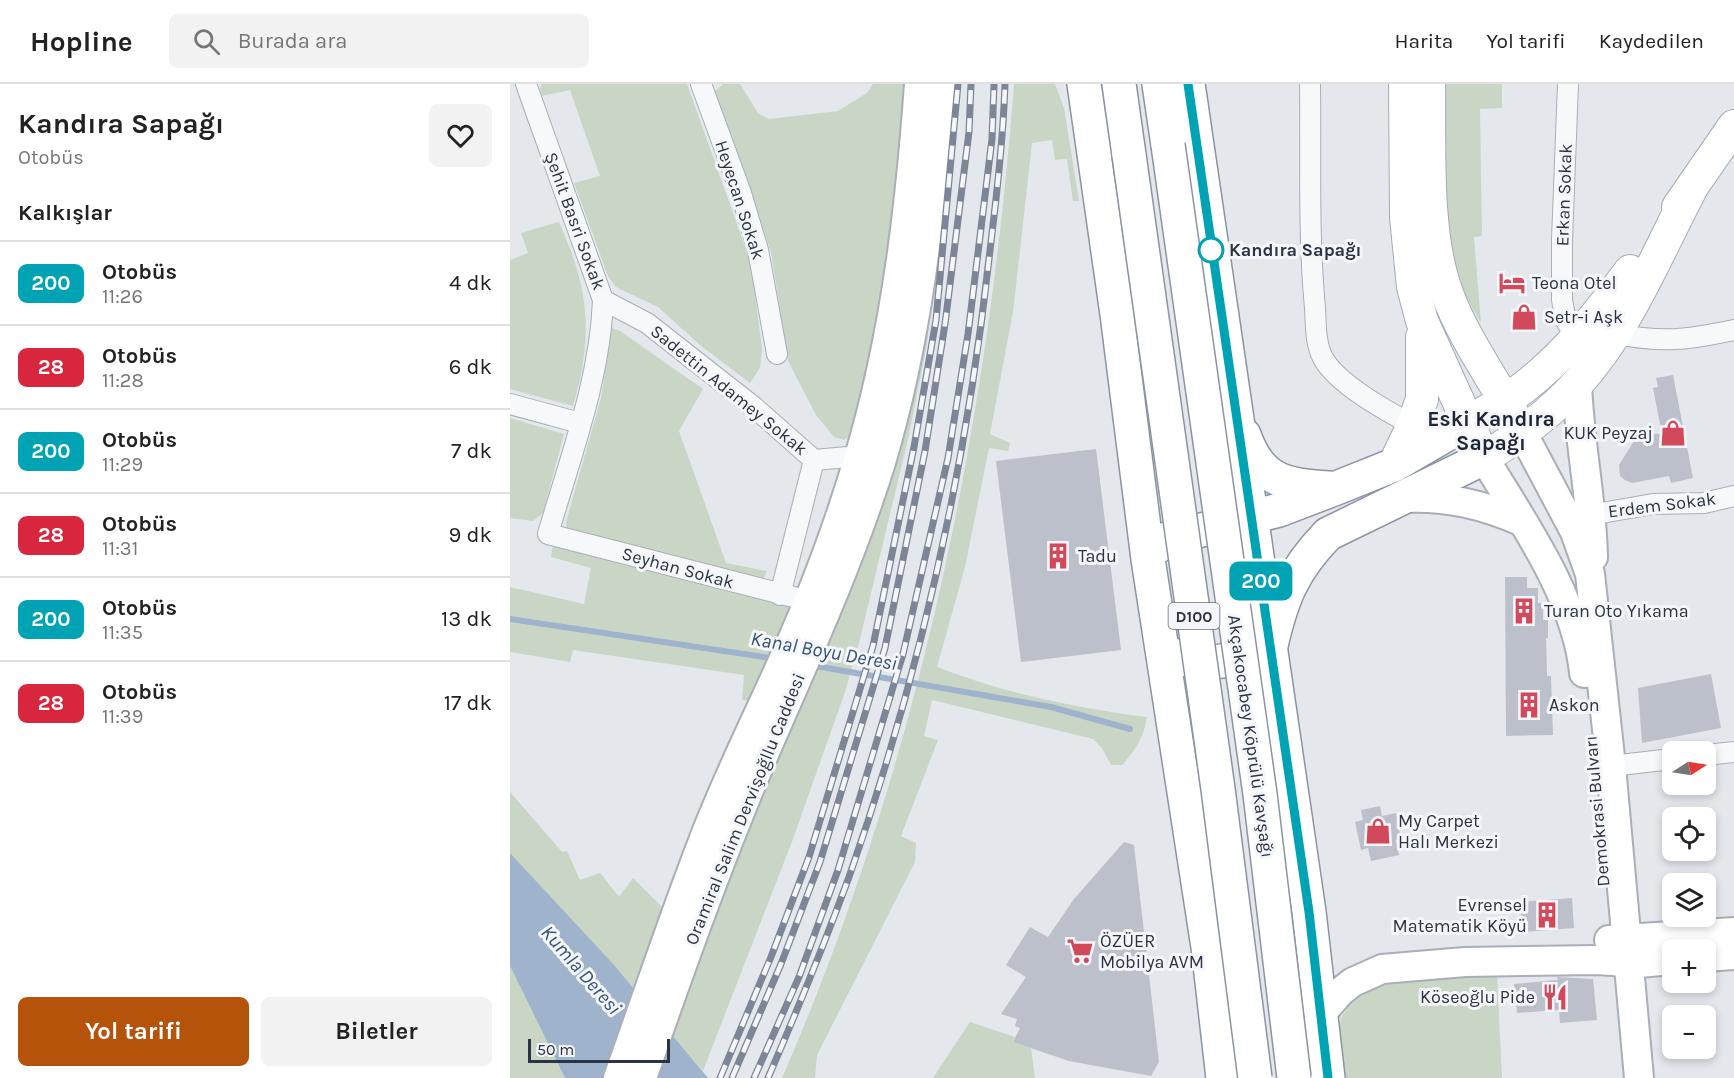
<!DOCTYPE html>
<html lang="tr">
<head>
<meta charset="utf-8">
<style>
	:root { --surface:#fff; --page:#f2f2f2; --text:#222; --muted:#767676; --line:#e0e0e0; --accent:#b45309 }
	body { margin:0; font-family:Karla,sans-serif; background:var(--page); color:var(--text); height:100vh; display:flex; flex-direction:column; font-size:22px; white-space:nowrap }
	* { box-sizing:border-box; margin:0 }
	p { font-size:20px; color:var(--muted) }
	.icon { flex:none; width:33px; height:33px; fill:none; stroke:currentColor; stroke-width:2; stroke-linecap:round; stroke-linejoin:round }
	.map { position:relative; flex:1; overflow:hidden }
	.details { display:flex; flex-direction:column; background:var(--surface); width:510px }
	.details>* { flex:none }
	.badge { padding:0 12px; border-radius:9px; font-size:21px; line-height:39px }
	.needle { width:39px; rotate:78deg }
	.buttons { position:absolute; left:1152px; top:657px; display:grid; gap:12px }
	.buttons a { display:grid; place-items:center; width:54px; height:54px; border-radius:9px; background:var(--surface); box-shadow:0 3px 9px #0003; font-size:30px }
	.scale { position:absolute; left:18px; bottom:15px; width:142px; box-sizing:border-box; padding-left:6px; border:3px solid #2b3445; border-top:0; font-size:16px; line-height:21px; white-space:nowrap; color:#2b3445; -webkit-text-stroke:4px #f4f6f9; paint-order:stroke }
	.map>.badge { position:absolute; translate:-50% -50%; box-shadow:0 0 0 3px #fff }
	h2 { padding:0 18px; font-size:22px; line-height:54px }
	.round { display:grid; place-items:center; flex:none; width:63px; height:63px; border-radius:9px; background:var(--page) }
	.overview { display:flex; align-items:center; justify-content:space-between; height:102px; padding:0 18px }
	h1 { font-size:28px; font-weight:700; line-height:45px }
	.primary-button { display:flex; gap:12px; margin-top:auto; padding:12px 18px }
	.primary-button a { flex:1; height:69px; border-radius:9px; background:var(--accent); color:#fff; font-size:24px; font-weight:700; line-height:69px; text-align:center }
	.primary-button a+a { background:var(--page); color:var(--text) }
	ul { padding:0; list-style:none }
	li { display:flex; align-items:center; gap:18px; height:84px; padding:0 18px; border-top:2px solid var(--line) }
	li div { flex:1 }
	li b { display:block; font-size:22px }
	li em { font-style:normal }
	li .badge { min-width:66px; font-weight:700; text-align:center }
	header { display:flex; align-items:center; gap:36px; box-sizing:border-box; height:84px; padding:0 30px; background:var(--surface); border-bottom:2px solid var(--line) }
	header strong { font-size:28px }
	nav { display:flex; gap:33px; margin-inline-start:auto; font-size:21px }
	.search { width:420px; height:54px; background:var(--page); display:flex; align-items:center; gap:15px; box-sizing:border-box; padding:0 21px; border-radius:9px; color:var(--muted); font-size:22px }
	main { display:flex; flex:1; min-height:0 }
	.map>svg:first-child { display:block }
	.green { fill:#c9d6c5 }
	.water { fill:#9fb4cc }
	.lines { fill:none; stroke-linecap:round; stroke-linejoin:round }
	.stream { stroke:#9fb4cc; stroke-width:6 }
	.building { fill:#bbc0ca }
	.minor-casing { stroke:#a9aeb7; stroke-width:22 }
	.secondary-casing { stroke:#a9aeb7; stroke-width:32 }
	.primary-casing { stroke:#a3abb8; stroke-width:34 }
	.trunk-casing { stroke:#8b94a3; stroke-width:36 }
	.minor { stroke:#f7f8fa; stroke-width:20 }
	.secondary { stroke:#fff; stroke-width:28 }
	.primary { stroke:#fff; stroke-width:32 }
	.trunk { stroke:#fff; stroke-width:33 }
	.rail-casing { stroke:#7d8696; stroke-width:7 }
	.rail { stroke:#f4f6f9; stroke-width:4.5; stroke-dasharray:14; stroke-linecap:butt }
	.trunk-bridge-casing { stroke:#8b94a3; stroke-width:36; stroke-linecap:butt }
	.trunk-bridge { stroke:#fff; stroke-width:33 }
	.line-casing { stroke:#fff; stroke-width:14 }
	.line { stroke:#00a3b4; stroke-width:9 }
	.stop-dot { fill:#fff; stroke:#00a3b4; stroke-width:3 }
	.labels { text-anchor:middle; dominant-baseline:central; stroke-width:6; stroke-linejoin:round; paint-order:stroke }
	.shield { fill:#f4f6f9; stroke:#676e7b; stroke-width:1.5 }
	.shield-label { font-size:16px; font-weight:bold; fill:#2b3445 }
	.street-label { font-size:18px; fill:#2b3445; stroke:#f4f6f9 }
	.stop-label { font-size:18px; font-weight:bold; fill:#2b3445; stroke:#f4f6f9; text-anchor:start }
	.poi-label { font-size:18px; fill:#2b3445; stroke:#f4f6f9; text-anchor:start }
	.water-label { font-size:20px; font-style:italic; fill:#34527a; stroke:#f4f6f9 }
	.quarter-label { font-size:21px; font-weight:bold; fill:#1d2536; stroke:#f4f6f9 }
</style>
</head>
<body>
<header>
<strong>Hopline</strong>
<div class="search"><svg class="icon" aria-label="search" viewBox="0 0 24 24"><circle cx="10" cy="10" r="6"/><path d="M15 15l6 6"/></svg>Burada ara</div>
<nav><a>Harita</a><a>Yol tarifi</a><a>Kaydedilen</a></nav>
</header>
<main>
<section class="details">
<div class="overview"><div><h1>Kandıra Sapağı</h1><p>Otobüs</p></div><a class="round"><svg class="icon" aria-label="heart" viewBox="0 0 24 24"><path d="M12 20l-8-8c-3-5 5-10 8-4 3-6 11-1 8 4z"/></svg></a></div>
<h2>Kalkışlar</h2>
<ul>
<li><span class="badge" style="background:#00a3b4;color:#fff">200</span><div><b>Otobüs</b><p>11:26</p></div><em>4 dk</em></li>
<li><span class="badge" style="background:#d7263d;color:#fff">28</span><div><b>Otobüs</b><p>11:28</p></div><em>6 dk</em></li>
<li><span class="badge" style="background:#00a3b4;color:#fff">200</span><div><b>Otobüs</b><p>11:29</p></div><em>7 dk</em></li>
<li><span class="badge" style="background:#d7263d;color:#fff">28</span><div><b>Otobüs</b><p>11:31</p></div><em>9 dk</em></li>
<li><span class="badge" style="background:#00a3b4;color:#fff">200</span><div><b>Otobüs</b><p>11:35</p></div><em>13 dk</em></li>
<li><span class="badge" style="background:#d7263d;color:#fff">28</span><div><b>Otobüs</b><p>11:39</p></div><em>17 dk</em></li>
</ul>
<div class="primary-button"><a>Yol tarifi</a><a>Biletler</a></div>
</section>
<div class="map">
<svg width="1224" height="994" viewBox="0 0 1224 994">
	<rect width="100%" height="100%" fill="#e4e7ec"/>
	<g class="green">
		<path d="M32 0H177L241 179 252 265 250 284 240 299 190 261 148 223 106 203 98 192 64 99 90 92 60 6 32 12 30 4Z"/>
		<path d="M213 0H230L248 29 259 35 328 27 357 9 363 0H396L381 164 356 298 340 352 334 356 324 353 306 331 278 277 261 168 234 87 203 9Z"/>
		<path d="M504 0H545L554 24 569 117H563L557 75 545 76 542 56 522 59 503 228 480 350 500 359 498 367 479 364 455 483 427 583C493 609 567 624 637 633 634 653 625 667 612 681H601L592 664 583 655 422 616 414 652 428 656 391 752 406 759 405 778 307 971 305 994H272C409 680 478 341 504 0Z"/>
		<path d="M934 0H992V24L970 25 972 152 964 153 971 239C962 223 952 207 946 189 929 134 934 58 934 0Z"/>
		<path d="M49 138C79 205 84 250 63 322L0 305V176L18 169 11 149Z"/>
		<path d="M428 157 417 260 399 351 349 559 335 608 283 755 193 987 161 950Z"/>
		<path d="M102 244 110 247 193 305 169 347 216 479 257 487 253 495 57 449 56 438 91 314Z"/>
		<path d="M0 334 54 350 33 429 23 437 0 434Z"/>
		<path d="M43 461 281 523 240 617 232 616 234 591 63 566 60 578 0 568V503L74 520 81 484 41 473Z"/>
		<path d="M0 708 52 768 57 767 70 796 90 789 109 813 123 794 153 824 123 904 0 769Z"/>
		<path d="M0 882 55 994H0Z"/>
		<path d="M987 890 992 994H834L829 946 831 934 839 921 859 907 881 897Z"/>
		<path d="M460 938 505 953 503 958 521 964 525 994H423Z"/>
	</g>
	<path class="water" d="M0 769 104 881 198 994H55L0 882Z"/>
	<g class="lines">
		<g class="stream">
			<path d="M0 535 267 575"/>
			<path d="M300 581 541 623 620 645"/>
		</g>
	</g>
	<g class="building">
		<path d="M1163 291 1183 394 1161 399 1159 392 1122 399 1115 396 1110 392 1109 381 1129 349 1152 350 1143 304 1148 303 1146 294Z"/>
		<path d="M586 365 611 566 511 578 486 377Z"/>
		<path d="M995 493H1017V504H1028V519H1033V536H1038V554H1036L1037 592H1041L1043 651 996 652Z"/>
		<path d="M1201 590 1211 644 1132 659 1128 604Z"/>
		<path d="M870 722 872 732 886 729 891 755 886 756 889 771 861 777 858 764 851 766 845 738 853 736 851 726Z"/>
		<path d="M614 758 624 761 649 978 641 992 559 977 503 958 510 944 505 942 507 935 491 930 516 893 496 881 520 843 538 853 564 815Z"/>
		<path d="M1062 814 1064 844 1013 848 1010 818Z"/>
		<path d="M1047 893 1083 895 1087 936 1050 939 1049 926 1007 929 1004 900 1048 896Z"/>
	</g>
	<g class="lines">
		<g class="minor-casing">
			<g id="minor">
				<path d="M16 0 93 216C90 296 60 374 38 450L299 517"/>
				<path d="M191 0 231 109 248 166 267 270"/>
				<path d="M800 0C801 74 798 150 805 224 806 240 805 259 813 274 826 299 878 328 903 341"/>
				<path d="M1058 0 1052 156V216L1056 237 1066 254"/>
				<path d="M93 216 137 239 244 323 304 376 349 372"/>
				<path d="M1105 250C1154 259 1176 256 1224 246"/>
				<path d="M0 320 70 339"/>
				<path d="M1080 431 1143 420 1194 419 1224 412"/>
				<path d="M270 511 304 376"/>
				<path d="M1196 671 1224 668"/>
				<path d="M1101 682 1162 675"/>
			</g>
		</g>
		<g class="secondary-casing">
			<g id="secondary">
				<path d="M1067 299C1069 358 1082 415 1083 473"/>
				<path d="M1013 350 1065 448 1080 490 1101 682 1129 994"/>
				<path d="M974 374C1012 437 1067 514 1074 589"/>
				<path d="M895 414C938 412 974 421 1013 438"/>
				<path d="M1099 856 1224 848"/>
				<path d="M1196 873 1224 871"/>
				<path d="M811 930 830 908 843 898 872 885 955 878 1088 876 1129 879 1162 876"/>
				<path d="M108 994C137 913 164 832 195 752 226 672 267 596 299 516 318 469 335 421 349 373 385 252 400 126 409 0"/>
				<path d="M132 994C168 892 204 789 246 689 290 586 338 485 371 378 408 255 421 127 432 0"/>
			</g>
		</g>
		<g class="primary-casing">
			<g id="primary">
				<path d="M895 0 896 133 903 203 912 237 974 374C1008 353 1040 330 1067 300 1117 245 1146 172 1180 107"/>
				<path d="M919 0C920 64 915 150 937 209 952 251 983 295 1005 334"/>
				<path d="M1168 123 1224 42"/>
				<path d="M958 338C976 327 996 317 1013 304 1055 272 1089 229 1120 187"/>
				<path d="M884 381 903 341 912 315V253"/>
			</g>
		</g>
		<g class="trunk-casing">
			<g id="trunk">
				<path d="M574 0 607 230 638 475 698 863 713 994"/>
				<path d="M609 0 619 71"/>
				<path d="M649 0 658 61"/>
				<path d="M678 0 799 828 818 994"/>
				<path d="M734 351C750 397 774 401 819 404"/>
				<path d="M647 463 653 456 769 426 824 405 884 381 958 338"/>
				<path d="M663 571C695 586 728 574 760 566 771 516 782 487 818 450L974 374"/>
			</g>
		</g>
		<use href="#minor" class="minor"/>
		<use href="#secondary" class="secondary"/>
		<use href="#primary" class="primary"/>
		<use href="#trunk" class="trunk"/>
		<g class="rail-casing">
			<g id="rail">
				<path d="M210 994 261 873 299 773 363 562 404 363 426 236 448 0"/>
				<path d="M222 994 271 880 310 778 375 564 415 367 435 240 459 48 461 0"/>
				<path d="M244 994 289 893 328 786 393 570 438 374 458 250 482 55 484 0"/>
				<path d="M258 994C287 927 314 861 339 793 409 594 456 384 479 175 486 116 493 59 495 0"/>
			</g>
		</g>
		<use href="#rail" class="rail"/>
		<g class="trunk-bridge-casing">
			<g id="trunk-bridge">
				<path d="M658 61 750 710 784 994"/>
				<path d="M619 71 708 705 745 994"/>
			</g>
		</g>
		<use href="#trunk-bridge" class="trunk-bridge"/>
	</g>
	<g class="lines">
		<g class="line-casing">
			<path id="line" d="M678 0 799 828 818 994"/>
		</g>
		<use href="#line" class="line"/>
	</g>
	<defs>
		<g id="hotel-bare" transform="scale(2.07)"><path d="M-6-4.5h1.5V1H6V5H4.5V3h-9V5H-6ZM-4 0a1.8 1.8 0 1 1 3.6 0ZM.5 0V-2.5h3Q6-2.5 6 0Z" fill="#d1495b" stroke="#f4f6f9" stroke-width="2.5" paint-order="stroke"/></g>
		<g id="shop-bare" transform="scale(2.07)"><path d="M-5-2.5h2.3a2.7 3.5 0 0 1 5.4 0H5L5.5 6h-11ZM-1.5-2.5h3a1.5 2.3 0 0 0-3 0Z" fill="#d1495b" stroke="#f4f6f9" stroke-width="2.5" paint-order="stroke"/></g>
		<g id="building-bare" transform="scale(2.07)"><path d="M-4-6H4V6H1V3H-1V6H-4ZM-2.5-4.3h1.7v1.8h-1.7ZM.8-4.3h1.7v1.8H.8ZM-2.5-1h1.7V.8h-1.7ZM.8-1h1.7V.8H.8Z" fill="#d1495b" stroke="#f4f6f9" stroke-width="2.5" paint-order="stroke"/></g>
		<g id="supermarket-bare" transform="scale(2.07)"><path d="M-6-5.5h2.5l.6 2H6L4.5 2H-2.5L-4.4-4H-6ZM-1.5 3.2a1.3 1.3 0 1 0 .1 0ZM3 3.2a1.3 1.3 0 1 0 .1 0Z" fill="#d1495b" stroke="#f4f6f9" stroke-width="2.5" paint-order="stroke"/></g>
		<g id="restaurant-bare" transform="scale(2.07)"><path d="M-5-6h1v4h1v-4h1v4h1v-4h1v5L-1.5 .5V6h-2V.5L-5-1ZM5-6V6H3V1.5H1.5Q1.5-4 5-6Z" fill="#d1495b" stroke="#f4f6f9" stroke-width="2.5" paint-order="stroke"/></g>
	</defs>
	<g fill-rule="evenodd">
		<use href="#hotel-bare" x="1002" y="199"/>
		<use href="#shop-bare" x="1014" y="233"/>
		<use href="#shop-bare" x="1163" y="349"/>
		<use href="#building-bare" x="548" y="472"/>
		<use href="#building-bare" x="1014" y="527"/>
		<use href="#building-bare" x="1019" y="621"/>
		<use href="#shop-bare" x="868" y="747"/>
		<use href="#building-bare" x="1037" y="831"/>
		<use href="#supermarket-bare" x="570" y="867"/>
		<use href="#restaurant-bare" x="1045" y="913"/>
	</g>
	<circle class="stop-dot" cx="701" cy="166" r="12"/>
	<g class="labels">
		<rect class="shield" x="658.5" y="519" width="51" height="26" rx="4.5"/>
		<g class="shield-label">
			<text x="684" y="532">D100</text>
		</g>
		<g class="street-label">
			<text transform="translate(1054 111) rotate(-88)">Erkan Sokak</text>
			<text transform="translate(230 116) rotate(72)">Heyecan Sokak</text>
			<text transform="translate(65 137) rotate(70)">Şehit Basri Sokak</text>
			<text transform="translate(219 306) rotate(39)">Sadettin Adamey Sokak</text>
			<text transform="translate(1152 421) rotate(-7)">Erdem Sokak</text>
			<text transform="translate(168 484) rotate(15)">Seyhan Sokak</text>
			<text transform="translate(741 652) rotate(82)">Akçakocabey Köprülü Kavşağı</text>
			<text transform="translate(235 725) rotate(-68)">Oramiral Salim Dervişoğllu Caddesi</text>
			<text transform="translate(1087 727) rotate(-95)">Demokrasi Bulvarı</text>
		</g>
		<g class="stop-label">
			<text x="719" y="166">Kandıra Sapağı</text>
		</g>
		<g class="poi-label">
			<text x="1022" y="199">Teona Otel</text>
			<text x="1034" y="233">Setr-i Aşk</text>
			<text x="1143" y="349" text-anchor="end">KUK Peyzaj</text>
			<text x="568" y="472">Tadu</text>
			<text x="1034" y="527">Turan Oto Yıkama</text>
			<text x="1039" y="621">Askon</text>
			<text x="888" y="737">My Carpet<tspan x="888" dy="21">Halı Merkezi</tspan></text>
			<text x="1017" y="821" text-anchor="end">Evrensel<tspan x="1017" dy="21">Matematik Köyü</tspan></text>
			<text x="590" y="857">ÖZÜER<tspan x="590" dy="21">Mobilya AVM</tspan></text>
			<text x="1025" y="913" text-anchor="end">Köseoğlu Pide</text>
		</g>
		<g class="water-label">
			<text transform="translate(314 567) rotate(10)">Kanal Boyu Deresi</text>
			<text transform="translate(71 886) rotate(49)">Kumla Deresi</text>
		</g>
		<g class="quarter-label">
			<text x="981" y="335">Eski Kandıra<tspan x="981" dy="24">Sapağı</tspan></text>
		</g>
	</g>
</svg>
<div class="buttons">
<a><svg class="needle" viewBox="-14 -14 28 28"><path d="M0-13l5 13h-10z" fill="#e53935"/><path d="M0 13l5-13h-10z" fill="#767676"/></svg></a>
<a><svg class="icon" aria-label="locate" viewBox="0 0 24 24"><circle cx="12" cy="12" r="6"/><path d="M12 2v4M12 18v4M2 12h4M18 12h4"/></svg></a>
<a><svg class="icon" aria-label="layers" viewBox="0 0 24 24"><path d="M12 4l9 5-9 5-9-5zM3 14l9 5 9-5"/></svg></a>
<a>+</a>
<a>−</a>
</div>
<div class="scale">50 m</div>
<b class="badge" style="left:751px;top:497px;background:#00a3b4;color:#fff">200</b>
</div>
</main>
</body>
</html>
